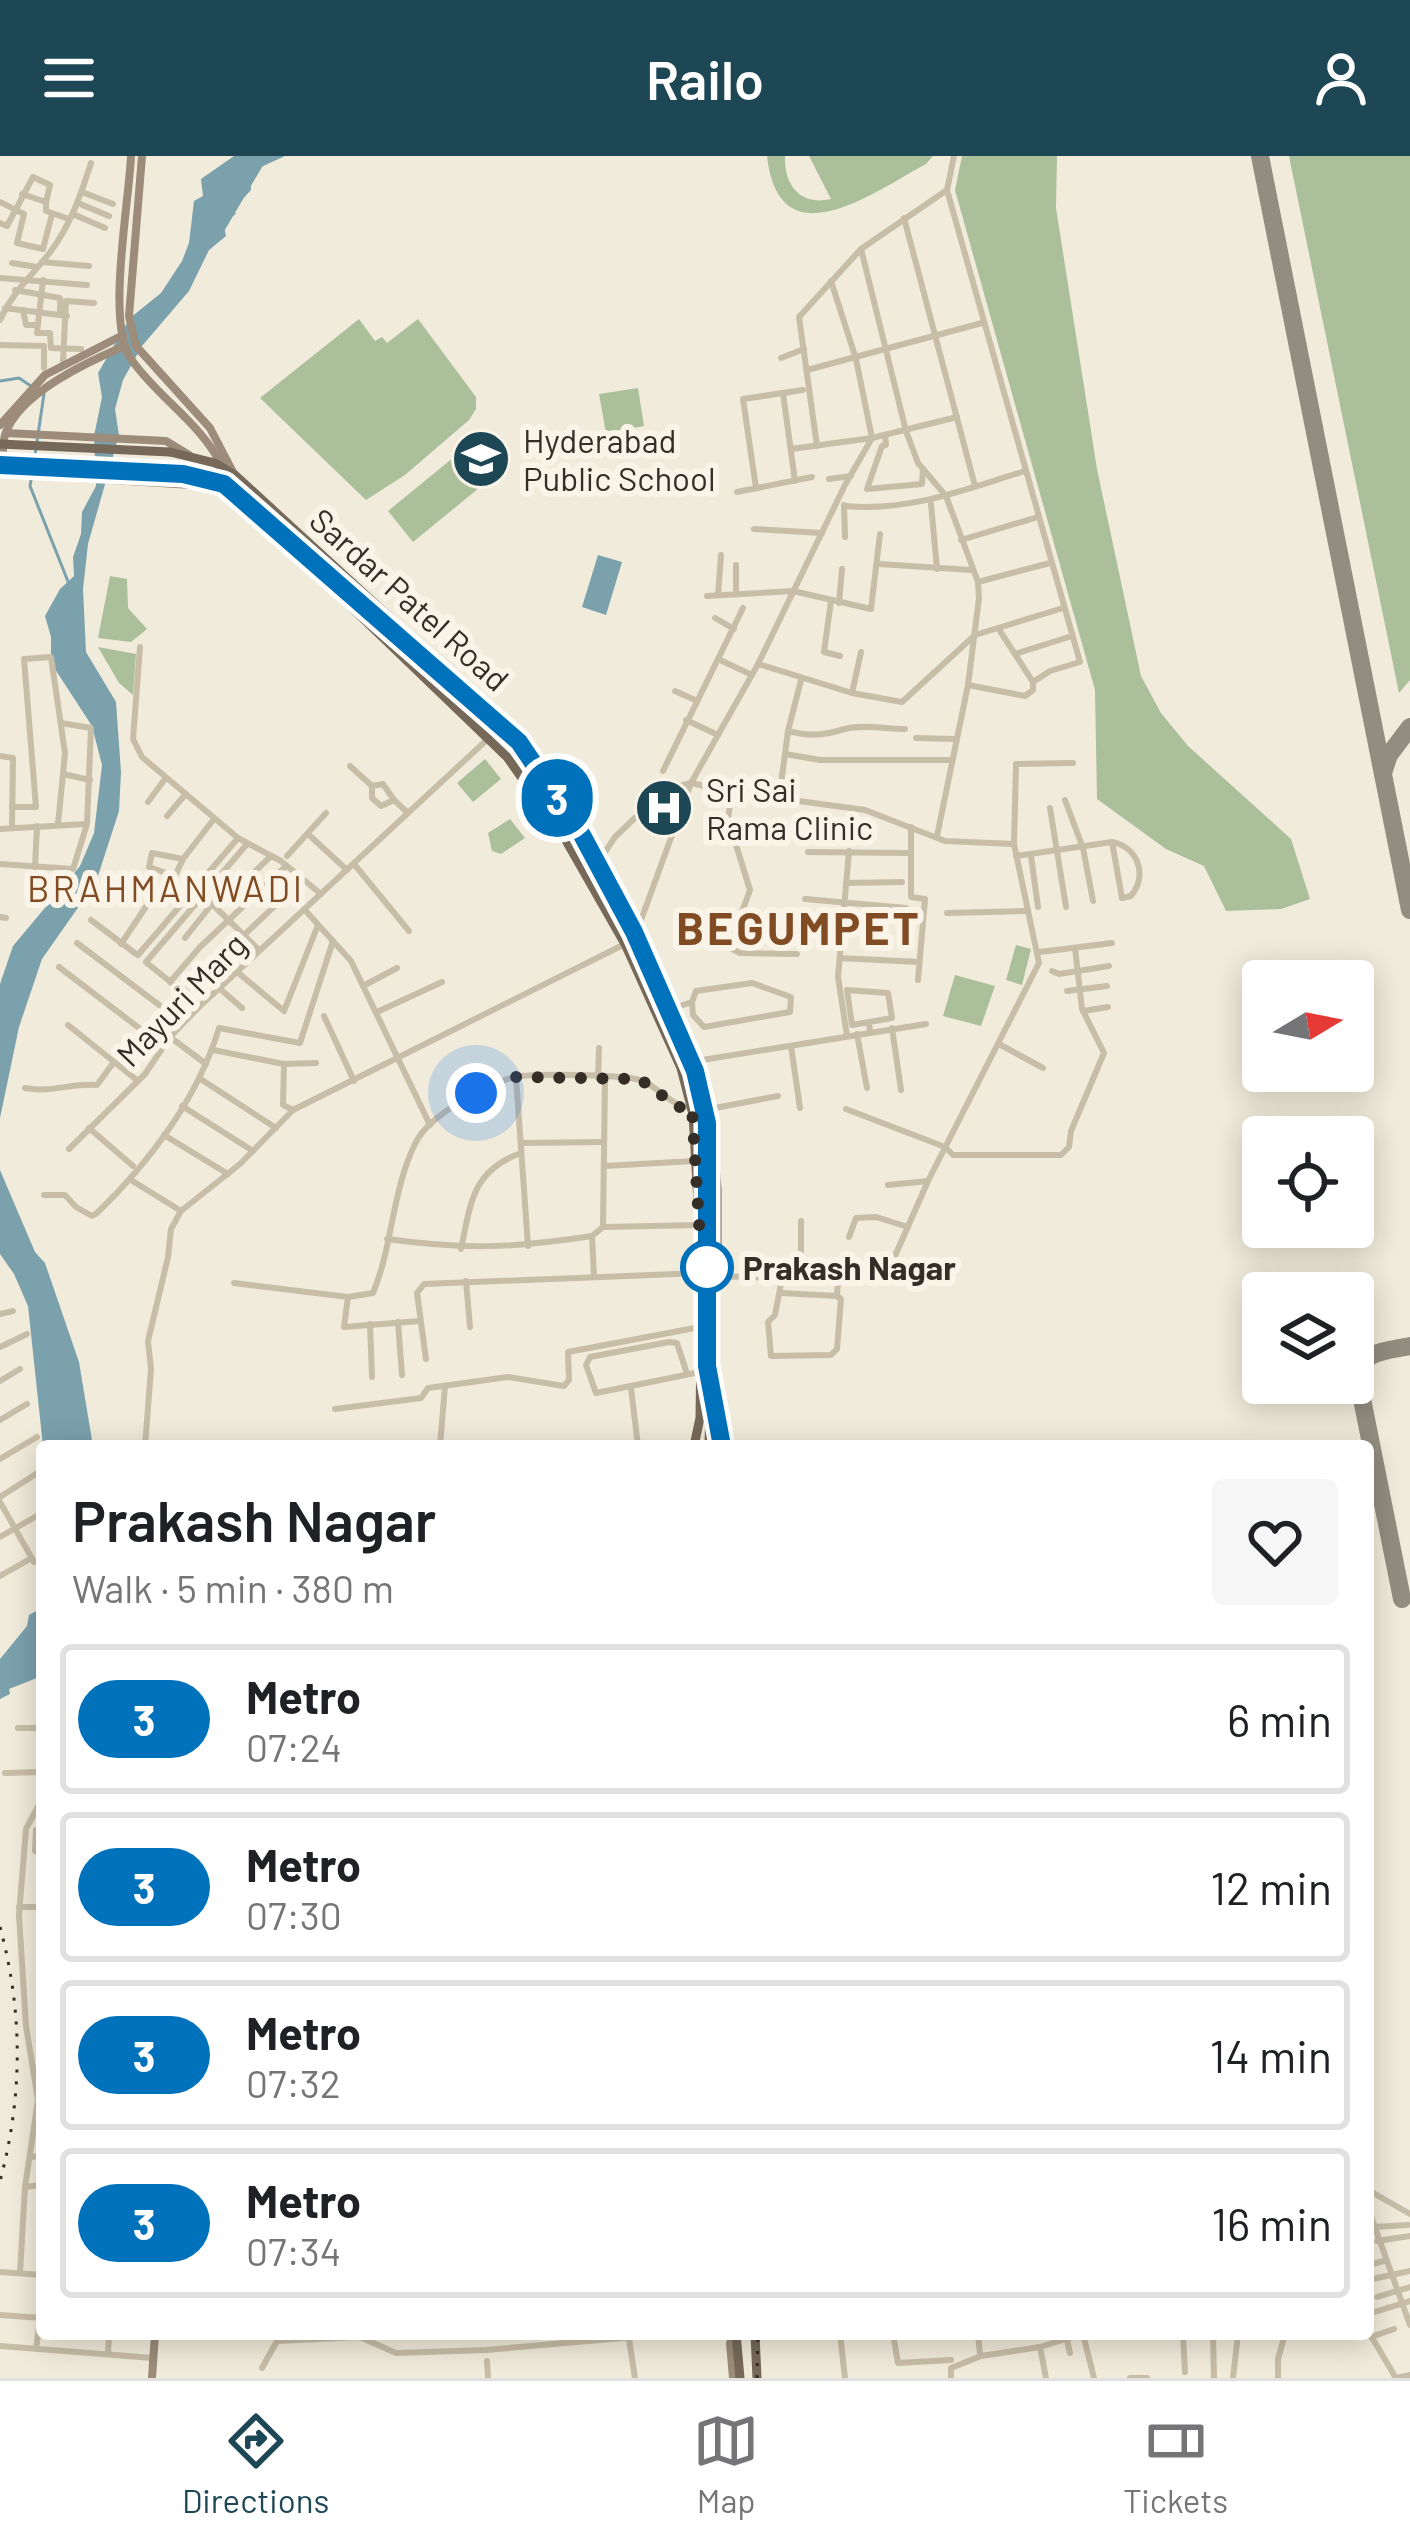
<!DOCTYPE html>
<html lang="en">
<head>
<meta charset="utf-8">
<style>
	:root { --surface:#fff; --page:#f6f6f6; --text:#202124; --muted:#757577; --line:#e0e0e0; --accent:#1e4755 }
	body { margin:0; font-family:Barlow,sans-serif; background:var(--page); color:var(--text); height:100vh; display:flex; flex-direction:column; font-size:45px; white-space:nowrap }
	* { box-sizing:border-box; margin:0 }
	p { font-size:39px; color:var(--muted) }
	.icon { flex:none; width:66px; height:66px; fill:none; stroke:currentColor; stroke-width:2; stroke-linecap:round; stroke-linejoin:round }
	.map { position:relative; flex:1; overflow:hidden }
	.details { position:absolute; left:36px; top:1284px; width:1338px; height:900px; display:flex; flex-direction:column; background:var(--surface); border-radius:12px; box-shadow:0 6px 30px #0003 }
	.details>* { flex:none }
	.badge { padding:0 24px; border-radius:39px; font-size:42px; line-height:78px }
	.needle { width:78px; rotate:80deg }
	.tools { position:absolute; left:1242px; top:804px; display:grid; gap:24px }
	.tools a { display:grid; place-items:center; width:132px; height:132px; border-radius:12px; background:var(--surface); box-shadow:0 6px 30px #0003; font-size:60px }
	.you { position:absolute; width:60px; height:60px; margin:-30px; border:9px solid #fff; border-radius:50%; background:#1a73e8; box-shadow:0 0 0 18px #1a73e833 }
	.map>.badge { position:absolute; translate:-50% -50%; box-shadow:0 0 0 6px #fff }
	.round { display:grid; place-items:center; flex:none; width:126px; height:126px; border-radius:12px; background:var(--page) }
	.head { display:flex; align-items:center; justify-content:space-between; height:204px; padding:0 36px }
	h1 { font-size:57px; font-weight:600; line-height:90px }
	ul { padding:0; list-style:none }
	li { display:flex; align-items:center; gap:36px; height:150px; margin:0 24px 18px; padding:0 12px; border:6px solid var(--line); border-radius:12px }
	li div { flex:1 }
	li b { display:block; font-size:45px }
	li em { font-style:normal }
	li .badge { min-width:132px; font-weight:700; text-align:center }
	header { display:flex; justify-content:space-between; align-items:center; height:156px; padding:0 36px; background:var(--accent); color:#fff; font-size:54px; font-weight:600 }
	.menu { display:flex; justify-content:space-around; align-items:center; height:168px; border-top:3px solid var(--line); background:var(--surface); font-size:33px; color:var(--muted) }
	.menu a { display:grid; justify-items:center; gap:6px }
	.menu .active { color:var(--accent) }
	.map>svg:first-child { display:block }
	.green { fill:#acbf9b }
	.water { fill:#7ba1ad }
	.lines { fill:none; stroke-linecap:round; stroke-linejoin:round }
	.stream { stroke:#7ba1ad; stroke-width:3 }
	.canal { stroke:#7ba1ad; stroke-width:8 }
	.taxiway { stroke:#938c81; stroke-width:18 }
	.street { stroke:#c8bda7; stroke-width:6 }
	.secondary { stroke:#9c8c79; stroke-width:8 }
	.primary { stroke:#766959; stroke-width:9 }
	.rail { stroke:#352e27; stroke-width:3; stroke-dasharray:3 9; stroke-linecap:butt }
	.primary-bridge { stroke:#766959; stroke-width:9 }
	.line-casing { stroke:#fff; stroke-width:27 }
	.line { stroke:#0072bc; stroke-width:18 }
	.walk { stroke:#352e27; stroke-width:12; stroke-dasharray:0 21.6 }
	.stop-dot { fill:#fff; stroke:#0072bc; stroke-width:6 }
	.labels { text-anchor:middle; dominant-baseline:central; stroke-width:12; stroke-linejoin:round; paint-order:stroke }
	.poi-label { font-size:33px; fill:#352e27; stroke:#f9f4e7; text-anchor:start }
	.street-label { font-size:33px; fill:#352e27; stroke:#f9f4e7 }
	.stop-label { font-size:33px; font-weight:bold; fill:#352e27; stroke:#f9f4e7; text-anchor:start }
	.neighbourhood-label { font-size:36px; letter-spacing:3px; fill:#814c23; stroke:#f9f4e7 }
	.district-label { font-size:45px; font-weight:bold; letter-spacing:3px; fill:#814c23; stroke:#f9f4e7 }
</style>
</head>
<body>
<header><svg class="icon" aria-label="menu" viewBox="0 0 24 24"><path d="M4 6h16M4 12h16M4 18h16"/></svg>Railo<svg class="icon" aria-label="person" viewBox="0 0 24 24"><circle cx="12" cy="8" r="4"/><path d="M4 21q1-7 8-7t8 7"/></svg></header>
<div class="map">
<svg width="1410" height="2222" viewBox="0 0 1410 2222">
	<rect width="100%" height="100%" fill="#f1ebdb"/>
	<g class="green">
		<path d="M767 0H785C784 30 801 50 831 43L809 0H933L926 8C875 35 779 108 767 0Z"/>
		<path d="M962 0H1057L1056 52 1097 313 1141 520 1161 557 1188 590 1291 683 1310 743 1281 753 1226 755 1204 710 1166 693 1097 643 1095 534 955 34Z"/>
		<path d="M1289 0H1410V524L1399 537Z"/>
		<path d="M359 163 375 185 382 181 387 187 418 163 476 241V253L469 264 405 319 366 344 260 242Z"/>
		<path d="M638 232 644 270 606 277 599 238Z"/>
		<path d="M454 301 479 332 413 386 388 355Z"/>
		<path d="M110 420 127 423 128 452 147 473 131 486 98 482Z"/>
		<path d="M98 491 136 498 133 539 119 527Z"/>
		<path d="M485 603 501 623 473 646 457 627Z"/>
		<path d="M510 663 525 682 501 698 492 695 488 677Z"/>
		<path d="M1016 789 1031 793 1022 829 1006 824Z"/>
		<path d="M955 819 995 830 981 870 943 860Z"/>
	</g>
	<g class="water">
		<path d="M234 0H285L250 16 251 34 233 53 236 58 223 66 226 80 209 94 189 135 142 190 123 224 115 253 119 279 88 388 83 433 86 496 116 546 121 616 119 655 96 726 42 803 19 871 0 962V828L13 790 80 710 94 677 102 609 92 570 51 507V481L45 460 60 433 74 420 73 401 81 378 82 356 96 330 94 280 102 241 98 217 130 162 161 137 182 105 189 87 194 45 203 40 201 23Z"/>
		<path d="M598 399 622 406 606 459 582 451Z"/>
		<path d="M0 1014 35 1096 45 1107 79 1206 93 1290H43L28 1150 14 1118 0 1098Z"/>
		<path d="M42 1452V1520L9 1533 10 1538 0 1543V1503L27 1470 29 1459Z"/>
	</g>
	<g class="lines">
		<g class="stream">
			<path d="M0 225 19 222 31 230"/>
			<path d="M35 299 44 238"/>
			<path d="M34 308 30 330 69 428"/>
		</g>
		<path class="canal" d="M219 76 264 0"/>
		<g class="taxiway">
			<path d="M1260 0 1410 754"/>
			<path d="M1383 617 1389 599 1410 571"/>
			<path d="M1402 1443 1358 1223C1360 1194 1386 1195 1410 1190"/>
		</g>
		<g class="street">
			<path d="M954 0 947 34 1080 506 1050 515 1033 526"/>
			<path d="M82 36 113 48"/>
			<path d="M22 38 46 46V55L69 63"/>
			<path d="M0 46 24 58 17 87 43 93 52 58"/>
			<path d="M78 47 109 60"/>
			<path d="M75 59 105 72"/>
			<path d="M904 62 975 330"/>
			<path d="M0 67 7 70 33 21 50 29 46 46"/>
			<path d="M861 93 906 275 918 307 946 340 978 426 979 442 968 529 937 680"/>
			<path d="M42 106 89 110"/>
			<path d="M12 107 37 111"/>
			<path d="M0 122 87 129"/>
			<path d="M43 124 37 177H50L51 192 81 193"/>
			<path d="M15 134 60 142V156"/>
			<path d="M5 152 67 160"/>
			<path d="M23 154 26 169H37"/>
			<path d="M0 164C13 135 33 119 51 95 71 68 81 38 91 7"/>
			<path d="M0 189 44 190V212"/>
			<path d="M781 202 804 193"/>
			<path d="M63 205 66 145 94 147"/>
			<path d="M807 214 982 167"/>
			<path d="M783 237 795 325"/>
			<path d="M885 279 886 289 882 290 867 333 922 328 923 313"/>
			<path d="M817 290 799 161 861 93 947 34"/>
			<path d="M791 293 872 282 957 261"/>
			<path d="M829 323 851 320"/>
			<path d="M756 332 743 243 803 234"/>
			<path d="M737 336 812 321"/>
			<path d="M931 348 937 413"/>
			<path d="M844 349 845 381"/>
			<path d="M846 350C909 356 966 333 1025 315"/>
			<path d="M754 373 822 377"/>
			<path d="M961 384 1038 361"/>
			<path d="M879 408 971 414"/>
			<path d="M978 426 1050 407"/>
			<path d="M736 438V409"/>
			<path d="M718 439 721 399"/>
			<path d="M707 440 793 435 871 453 880 378"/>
			<path d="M831 445 824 496 840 500"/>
			<path d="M839 447 842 413"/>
			<path d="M715 462 734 473"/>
			<path d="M998 472 1063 452"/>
			<path d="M140 491 133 583 142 601 238 682 281 705 321 738"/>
			<path d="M1015 498 1072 480"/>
			<path d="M718 503 752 519"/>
			<path d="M758 508 852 537 902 546 975 479 998 472 1033 526V534L1025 540 968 529"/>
			<path d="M675 535 695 544"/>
			<path d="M852 537 861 496"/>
			<path d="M686 564 718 579"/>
			<path d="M788 575C811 581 824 579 845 573 862 568 887 573 905 573"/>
			<path d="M916 582 955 583"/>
			<path d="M785 598 820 604H952"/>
			<path d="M0 600 13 602 12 672"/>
			<path d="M350 610 372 630V642L381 650 394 644 408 657"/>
			<path d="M663 615 743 452"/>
			<path d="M372 630 383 628 394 644"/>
			<path d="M732 636 728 663 750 734 730 788 732 793 740 797 797 798"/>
			<path d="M779 643 788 575 801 524"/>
			<path d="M1065 644 1083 692 1093 745"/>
			<path d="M148 646 165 623"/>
			<path d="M12 651H36L24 503 51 501 65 597 63 618 90 624"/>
			<path d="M1050 652 1066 751"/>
			<path d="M167 660 184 640"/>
			<path d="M58 668 63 618"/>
			<path d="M911 671V741L925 743 918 824"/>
			<path d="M0 673 86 668"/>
			<path d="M308 678 347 714"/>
			<path d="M808 696 911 697"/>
			<path d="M287 700 326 657"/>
			<path d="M1016 700 1112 686C1138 691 1148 719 1131 740L1122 742 1112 686"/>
			<path d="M1031 700 1038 751"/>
			<path d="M183 703 152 697 149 711 175 720 183 703 214 663"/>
			<path d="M599 705 615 681 664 634 691 627 732 636 865 654 945 685 1014 688"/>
			<path d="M0 708 73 713 87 668 91 572 61 567"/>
			<path d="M354 708 409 775"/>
			<path d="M35 711 37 670"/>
			<path d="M846 727 902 726"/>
			<path d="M805 743 906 752"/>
			<path d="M217 752 271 700"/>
			<path d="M304 753 351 805 430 969"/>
			<path d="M947 757 1028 755"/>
			<path d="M0 761 6 762"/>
			<path d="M91 764 136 798"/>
			<path d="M637 775 691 627 758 508 845 329 872 282 856 203 831 125"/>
			<path d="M185 782 212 748 259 794"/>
			<path d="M77 787 183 867"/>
			<path d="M121 788 155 737 162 738 171 733 175 720"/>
			<path d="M1040 796 1112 787"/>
			<path d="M138 799 238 682"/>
			<path d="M840 802 919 806"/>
			<path d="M146 806 247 688"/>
			<path d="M147 807 200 850"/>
			<path d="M59 811 164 891"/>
			<path d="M236 815 284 855 318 769"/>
			<path d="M1052 815 1059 818 1109 810"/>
			<path d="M170 826 200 791 286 710"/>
			<path d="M363 830 397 812"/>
			<path d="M219 832 242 852"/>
			<path d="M1067 835 1107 830"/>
			<path d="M183 837 302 724"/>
			<path d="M674 852 692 846 693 859 704 871 790 856 791 841 752 827 696 835 692 846"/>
			<path d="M1083 855 1108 851"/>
			<path d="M377 856 442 826"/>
			<path d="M324 860 354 925"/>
			<path d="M869 866 852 869 847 834 888 837 892 862 869 866 870 876"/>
			<path d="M68 869 138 925"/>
			<path d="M892 872 901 934"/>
			<path d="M857 878 867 932"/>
			<path d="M847 880 838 821 849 695"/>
			<path d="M170 881 206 908"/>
			<path d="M999 888 1043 912"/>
			<path d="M791 890 800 952"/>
			<path d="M213 894 284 908 283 949 293 954"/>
			<path d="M696 905 926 868"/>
			<path d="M284 908 316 907"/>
			<path d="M516 921 528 1090"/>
			<path d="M199 922 276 972"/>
			<path d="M598 922 599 892"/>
			<path d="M25 932C51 937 71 927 97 929L114 906"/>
			<path d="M182 950 253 995"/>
			<path d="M710 953 778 940"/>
			<path d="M846 953 945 991 953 999H1061L1069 991 1071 975 1104 897 1082 853 1075 792"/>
			<path d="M89 972 133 1010"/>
			<path d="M164 979 228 1018"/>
			<path d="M522 987 604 986"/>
			<path d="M69 993 145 918 170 881 200 850 505 567"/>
			<path d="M605 1010 694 1005"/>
			<path d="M131 1024 181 1055 240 1008 293 954 625 788"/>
			<path d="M888 1029 928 1025"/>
			<path d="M44 1039H65L76 1051 92 1060 97 1057C149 1007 198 942 219 872L300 887 333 785"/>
			<path d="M801 1065V1122"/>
			<path d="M603 1071 701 1069"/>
			<path d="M849 1081 856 1062 876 1061 908 1071"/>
			<path d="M387 1083C466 1094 513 1092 592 1080"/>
			<path d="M461 1093C471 1046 472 1015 521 997"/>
			<path d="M717 1120 884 1125 928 1025 1039 807 1014 688 1016 608 1073 607"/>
			<path d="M594 1121 592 1080 603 1071 605 922"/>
			<path d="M782 1122 775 1159 768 1166 771 1200 831 1199 837 1193 841 1143 837 1140 838 1124"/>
			<path d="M466 1125 470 1171"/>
			<path d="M234 1127 348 1141 373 1137C393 1089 392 1033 416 986 429 960 488 926 516 921 535 917 617 919 636 923 657 927 668 950 692 952"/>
			<path d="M781 1137 837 1140"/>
			<path d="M348 1141 344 1171 420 1165"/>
			<path d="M0 1158 13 1155"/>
			<path d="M398 1166 402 1219"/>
			<path d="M370 1168 372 1221"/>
			<path d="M0 1191 27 1178"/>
			<path d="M426 1203 417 1137 424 1128 701 1117"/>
			<path d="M687 1218 677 1187 669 1186 590 1201 586 1209 596 1237 700 1216"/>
			<path d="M0 1225 20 1213"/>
			<path d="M631 1232 638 1290"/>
			<path d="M335 1253 421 1242 428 1232 508 1221 564 1230 569 1224 568 1196 700 1171"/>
			<path d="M0 1264 27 1248"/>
			<path d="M145 1290 151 1213 148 1185 168 1101 171 1073 181 1055"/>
			<path d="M440 1290 445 1230"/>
			<path d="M0 1303 37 1281"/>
			<path d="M0 1341 39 1316"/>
			<path d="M0 1346 34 1406"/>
			<path d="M0 1381 42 1357"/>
			<path d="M0 1420 32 1402"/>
			<path d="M18 1572H42"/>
			<path d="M5 1617 42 1616"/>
			<path d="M42 1672 36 1674 35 1695 42 1697"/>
			<path d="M19 1751H42"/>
			<path d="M30 2001 42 2000"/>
			<path d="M25 2031 42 2029"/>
			<path d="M1368 2034 1410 2058"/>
			<path d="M1368 2052 1410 2169"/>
			<path d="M1373 2071 1408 2069"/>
			<path d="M1377 2085 1410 2080"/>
			<path d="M1368 2109 1384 2105"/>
			<path d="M0 2116 42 2119"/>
			<path d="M20 2117 25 2031 38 1944 26 1870 19 1759 26 1673 42 1643"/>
			<path d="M1368 2124 1410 2115"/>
			<path d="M1377 2141 1410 2131"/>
			<path d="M1368 2158 1410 2145"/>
			<path d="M0 2159 42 2162"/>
			<path d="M1368 2175 1396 2222"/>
			<path d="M190 2178 199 2181 202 2178"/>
			<path d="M840 2178 845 2222"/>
			<path d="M893 2178 898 2207 951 2204"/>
			<path d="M978 2178 980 2198"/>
			<path d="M1083 2178 1094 2222"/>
			<path d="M1147 2178V2181"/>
			<path d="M1183 2178 1185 2216"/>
			<path d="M1213 2178 1214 2222"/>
			<path d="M840 2181 859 2178"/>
			<path d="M1371 2181 1394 2173"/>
			<path d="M629 2183 635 2222"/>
			<path d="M1067 2184 1070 2197"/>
			<path d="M0 2190 153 2202"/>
			<path d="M36 2193 40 2162"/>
			<path d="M108 2198 109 2178"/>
			<path d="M487 2205 488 2222"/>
			<path d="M262 2212 277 2185 360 2181 396 2197 486 2194 669 2178"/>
			<path d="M951 2222V2212L981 2200 1040 2191"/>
			<path d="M1046 2222 1040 2191 1082 2178"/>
			<path d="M1130 2222H1147"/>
			<path d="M1233 2222 1238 2178"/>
			<path d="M1278 2222V2203L1285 2178"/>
			<path d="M1396 2222 1410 2219"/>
		</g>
		<g class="secondary">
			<path d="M131 0C129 47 106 168 131 203 158 242 201 267 222 310"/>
			<path d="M142 0 129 160 136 190 210 272 234 318"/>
			<path d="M0 269 45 219 123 179"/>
			<path d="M6 277 166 285 189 299"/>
			<path d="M0 317 223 331"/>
			<path d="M2 317C3 305 2 290 5 279 18 238 89 205 125 190"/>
			<path d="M733 2178 730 2187 733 2222"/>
			<path d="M152 2222 155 2178"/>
		</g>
		<g class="primary">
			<path d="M170 296 215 307 235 319 505 567 599 705 676 857 710 953 717 1033V1120L710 1169 716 1290"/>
			<path d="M179 310 210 320 240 344 507 601 564 681 625 788 681 912 693 958 702 1117 700 1262 694 1290"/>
			<path d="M709 1290 710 1247"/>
			<path d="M736 2178 740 2222"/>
			<path d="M755 2178 757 2222"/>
		</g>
		<g class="rail">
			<path d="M0 309 183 318 224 327 519 586 582 679 634 777 695 915 708 967 707 1210 722 1290"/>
			<path d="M0 1771C23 1856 23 1940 0 2025"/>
			<path d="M757 2222 758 2178"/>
		</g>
		<g class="primary-bridge">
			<path d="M0 288 170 296"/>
			<path d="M0 302 179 310"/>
		</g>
	</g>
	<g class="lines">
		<g class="line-casing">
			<path id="line" d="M0 309 183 318 224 328 519 586 582 679 634 776 695 915 707 967V1210L722 1290"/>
		</g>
		<use href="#line" class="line"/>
		<path class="walk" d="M476 937 516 921 640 923 678 951 692 952 702 1117 707 1111"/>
	</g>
	<defs>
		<g id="school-disc" transform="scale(3)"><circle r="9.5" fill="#1e4755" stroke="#f9f4e7"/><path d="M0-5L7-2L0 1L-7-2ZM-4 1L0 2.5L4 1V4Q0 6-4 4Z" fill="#fff"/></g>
		<g id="hospital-disc" transform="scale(3)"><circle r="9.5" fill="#1e4755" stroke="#f9f4e7"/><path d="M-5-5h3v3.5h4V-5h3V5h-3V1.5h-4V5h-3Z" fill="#fff"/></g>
	</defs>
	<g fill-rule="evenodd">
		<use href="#school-disc" x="481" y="303"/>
		<use href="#hospital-disc" x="664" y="652"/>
	</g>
	<circle class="stop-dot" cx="707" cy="1111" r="24"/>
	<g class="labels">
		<g class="poi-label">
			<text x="523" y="284">Hyderabad<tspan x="523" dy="38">Public School</tspan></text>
			<text x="706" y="633">Sri Sai<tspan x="706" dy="38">Rama Clinic</tspan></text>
		</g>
		<g class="street-label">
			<text transform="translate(410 443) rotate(42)">Sardar Patel Road</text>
			<text transform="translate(181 843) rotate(-46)">Mayuri Marg</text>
		</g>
		<g class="stop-label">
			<text x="743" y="1111">Prakash Nagar</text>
		</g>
		<g class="neighbourhood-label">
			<text x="166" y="731">BRAHMANWADI</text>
		</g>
		<g class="district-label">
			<text x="799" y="771">BEGUMPET</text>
		</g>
	</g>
</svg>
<div class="tools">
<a><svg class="needle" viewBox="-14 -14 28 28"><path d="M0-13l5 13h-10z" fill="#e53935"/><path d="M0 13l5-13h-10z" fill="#757577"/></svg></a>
<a><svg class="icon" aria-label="locate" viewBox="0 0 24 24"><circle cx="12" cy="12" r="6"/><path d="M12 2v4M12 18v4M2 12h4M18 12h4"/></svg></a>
<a><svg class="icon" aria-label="layers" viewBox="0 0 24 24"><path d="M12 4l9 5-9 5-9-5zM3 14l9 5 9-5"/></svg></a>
</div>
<div class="you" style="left:476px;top:937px"></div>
<b class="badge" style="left:557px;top:642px;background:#0072bc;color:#fff">3</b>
<section class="details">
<div class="head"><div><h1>Prakash Nagar</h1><p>Walk · 5 min · 380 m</p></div><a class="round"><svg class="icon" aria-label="heart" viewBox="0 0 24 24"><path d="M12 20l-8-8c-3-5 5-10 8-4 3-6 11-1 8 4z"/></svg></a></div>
<ul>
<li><span class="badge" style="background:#0072bc;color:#fff">3</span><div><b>Metro</b><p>07:24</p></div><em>6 min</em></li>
<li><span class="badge" style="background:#0072bc;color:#fff">3</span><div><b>Metro</b><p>07:30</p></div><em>12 min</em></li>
<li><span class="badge" style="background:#0072bc;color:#fff">3</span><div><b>Metro</b><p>07:32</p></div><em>14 min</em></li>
<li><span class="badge" style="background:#0072bc;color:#fff">3</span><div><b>Metro</b><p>07:34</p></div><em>16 min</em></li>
</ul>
</section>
</div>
<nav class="menu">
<a class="active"><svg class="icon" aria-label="directions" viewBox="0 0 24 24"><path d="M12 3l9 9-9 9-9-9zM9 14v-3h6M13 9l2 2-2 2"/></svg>Directions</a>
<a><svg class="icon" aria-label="map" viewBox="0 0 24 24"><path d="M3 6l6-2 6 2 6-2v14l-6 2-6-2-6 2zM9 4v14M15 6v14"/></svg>Map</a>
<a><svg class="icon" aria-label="tickets" viewBox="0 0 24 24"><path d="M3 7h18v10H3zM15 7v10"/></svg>Tickets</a>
</nav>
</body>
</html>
